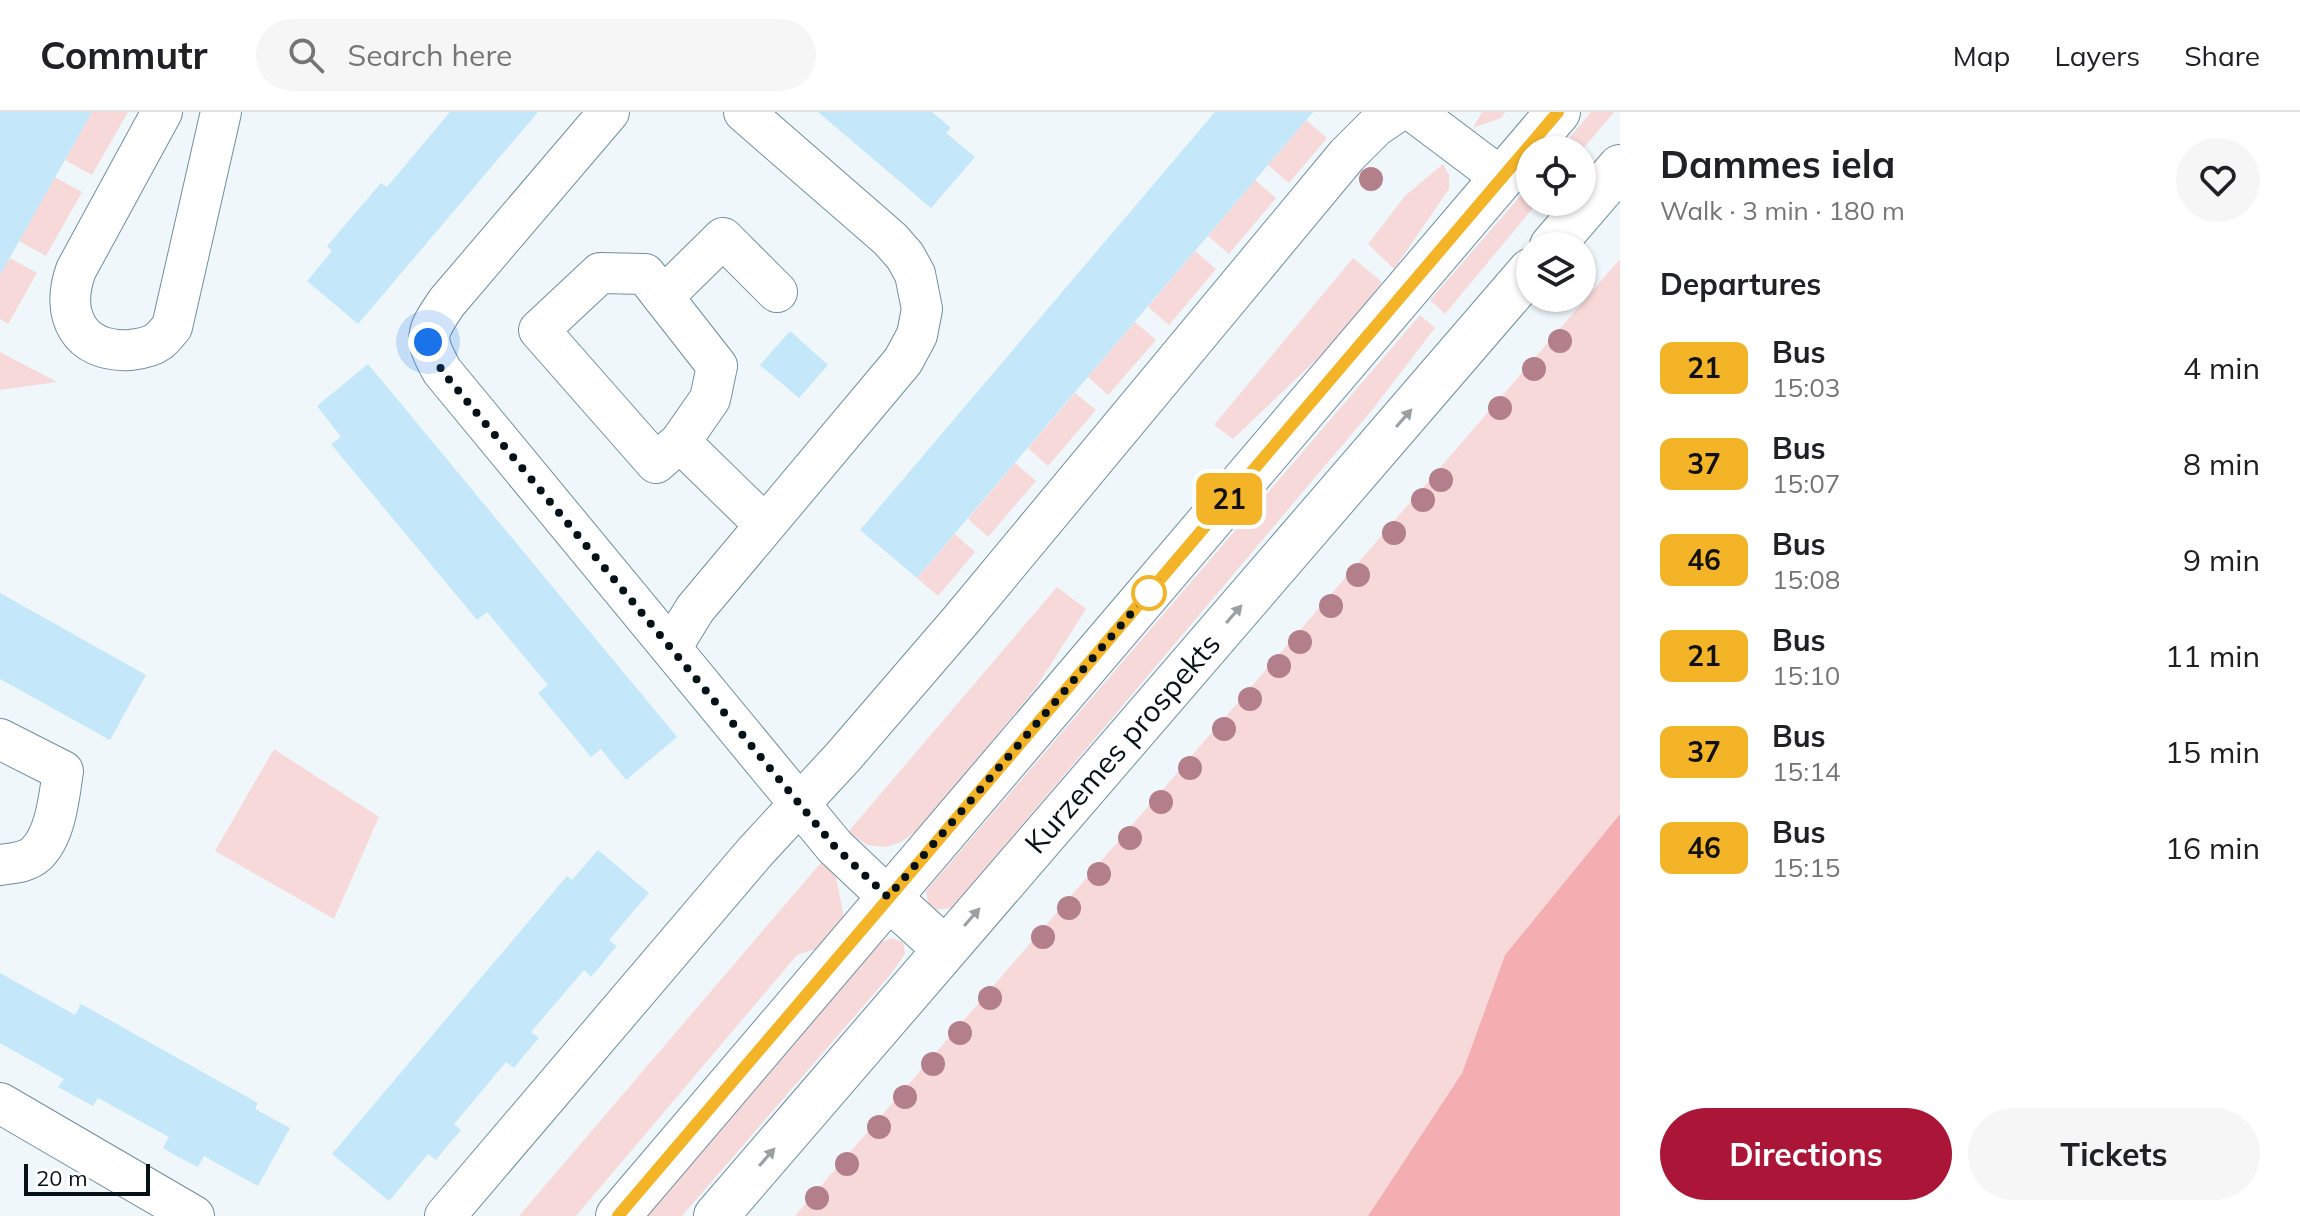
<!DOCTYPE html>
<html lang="en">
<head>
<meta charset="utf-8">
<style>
	:root { --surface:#fff; --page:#f6f6f6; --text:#202124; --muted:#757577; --line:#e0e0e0; --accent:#ab1538 }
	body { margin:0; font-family:Mulish,sans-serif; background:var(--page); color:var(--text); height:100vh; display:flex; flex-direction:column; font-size:30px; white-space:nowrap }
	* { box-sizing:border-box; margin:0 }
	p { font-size:26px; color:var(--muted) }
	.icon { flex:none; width:44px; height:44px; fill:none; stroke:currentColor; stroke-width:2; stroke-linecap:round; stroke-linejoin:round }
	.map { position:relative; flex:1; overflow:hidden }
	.panel { display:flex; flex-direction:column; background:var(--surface); width:680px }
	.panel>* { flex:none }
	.badge { padding:0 16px; border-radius:12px; font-size:28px; line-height:52px }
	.tools { position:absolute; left:1516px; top:24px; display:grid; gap:16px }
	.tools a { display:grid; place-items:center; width:80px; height:80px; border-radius:50%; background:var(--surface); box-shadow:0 2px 6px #0004; font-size:40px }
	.scale { position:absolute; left:24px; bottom:20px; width:126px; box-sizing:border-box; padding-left:8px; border:4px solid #051218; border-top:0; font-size:22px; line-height:28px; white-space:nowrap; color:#051218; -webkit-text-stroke:6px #fff; paint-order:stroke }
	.you { position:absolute; width:40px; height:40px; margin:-20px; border:6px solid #fff; border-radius:50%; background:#1a73e8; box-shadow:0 0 0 12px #1a73e833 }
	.map>.badge { position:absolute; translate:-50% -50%; box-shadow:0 0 0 4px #fff }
	h2 { padding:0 40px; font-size:30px; line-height:72px }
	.round { display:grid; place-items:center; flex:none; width:84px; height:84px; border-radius:42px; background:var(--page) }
	.head { display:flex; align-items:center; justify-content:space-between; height:136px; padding:0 40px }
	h1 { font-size:38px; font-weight:700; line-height:60px }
	.cta { display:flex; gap:16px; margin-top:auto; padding:16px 40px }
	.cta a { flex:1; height:92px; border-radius:48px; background:var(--accent); color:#fff; font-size:32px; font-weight:700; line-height:92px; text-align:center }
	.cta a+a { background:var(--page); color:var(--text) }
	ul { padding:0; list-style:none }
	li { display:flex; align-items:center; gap:24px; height:96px; padding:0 40px }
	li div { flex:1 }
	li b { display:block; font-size:30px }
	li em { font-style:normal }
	li .badge { min-width:88px; font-weight:700; text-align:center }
	header { display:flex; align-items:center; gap:48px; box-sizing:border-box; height:112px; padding:0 40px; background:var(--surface); border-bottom:2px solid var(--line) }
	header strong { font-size:38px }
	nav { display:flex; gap:44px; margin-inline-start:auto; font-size:28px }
	.search { width:560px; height:72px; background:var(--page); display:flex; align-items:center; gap:20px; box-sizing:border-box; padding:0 28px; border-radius:44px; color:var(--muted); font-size:30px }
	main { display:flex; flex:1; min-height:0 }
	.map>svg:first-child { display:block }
	.green { fill:#f7d9d9 }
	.forest { fill:#f4aeb1 }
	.building { fill:#c4e7fa }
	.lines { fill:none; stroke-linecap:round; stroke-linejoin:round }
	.street-casing { stroke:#6e8fa0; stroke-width:42 }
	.secondary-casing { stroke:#6e8fa0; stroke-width:46 }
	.street { stroke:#fff; stroke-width:40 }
	.secondary { stroke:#fff; stroke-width:44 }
	.tree { fill:#b27f8a }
	.oneway { fill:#9ba0a3 }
	.line-casing { stroke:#fff; stroke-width:18 }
	.line { stroke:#f4b427; stroke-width:12 }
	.walk { stroke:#051218; stroke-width:8; stroke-dasharray:0 14.4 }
	.stop-dot { fill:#fff; stroke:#f4b427; stroke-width:4 }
	.labels { text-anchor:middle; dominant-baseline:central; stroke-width:6; stroke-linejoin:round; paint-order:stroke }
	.street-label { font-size:30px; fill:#051218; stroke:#fff }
</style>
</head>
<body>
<header>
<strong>Commutr</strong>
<div class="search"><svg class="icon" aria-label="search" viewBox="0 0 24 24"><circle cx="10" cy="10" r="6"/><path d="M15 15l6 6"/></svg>Search here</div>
<nav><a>Map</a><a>Layers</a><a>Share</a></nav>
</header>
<main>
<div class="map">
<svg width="1620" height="1104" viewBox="0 0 1620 1104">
	<rect width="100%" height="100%" fill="#f0f7fb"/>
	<g class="green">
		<path d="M92 0H128L92 63 65 48Z"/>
		<path d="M1482 0H1505L1501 6 1473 16Z"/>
		<path d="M1591 0H1614L1582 38H1559Z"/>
		<path d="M1306 8 1327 26 1289 71 1268 53Z"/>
		<path d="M1443 52 1449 63V77L1394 157 1368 132 1405 84Z"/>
		<path d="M55 65 82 80 46 144 19 129Z"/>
		<path d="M1255 68 1276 86 1229 142 1208 124Z"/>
		<path d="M1530 73V90H1538L1445 202 1430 188Z"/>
		<path d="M1195 139 1216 157 1169 213 1148 195Z"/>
		<path d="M10 146 37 161 8 212 0 207V163Z"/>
		<path d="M1353 146 1382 170 1340 225 1233 327 1214 313Z"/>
		<path d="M1620 147V702L1505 843 1462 961 1368 1104H795Z"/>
		<path d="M1420 203 1435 216 1372 298 952 796 934 798 928 791 926 779Z"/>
		<path d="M1135 210 1156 228 1108 283 1088 265Z"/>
		<path d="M0 240 57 270 0 278Z"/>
		<path d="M1075 281 1096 298 1048 354 1028 336Z"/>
		<path d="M1015 351 1036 369 988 425 968 407Z"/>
		<path d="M955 422 975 440 938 484 917 466Z"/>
		<path d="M1057 475 1086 497 1035 577 918 718 901 730 886 735 867 733 848 720Z"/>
		<path d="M274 637 379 705 334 807 215 739Z"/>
		<path d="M824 747 834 756 844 805 819 836 797 843 576 1104H519Z"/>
		<path d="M892 826 903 830 905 842 891 862 682 1104H642L842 873 881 830Z"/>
	</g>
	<path class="forest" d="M1620 702V1104H1368L1462 961 1505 843Z"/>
	<g class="building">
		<path d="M0 0H92L0 163Z"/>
		<path d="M450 0H538L358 212 307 169 332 139 327 134 381 71 387 75Z"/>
		<path d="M818 0H932L951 16 946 21 975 45 931 96Z"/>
		<path d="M1215 0H1313L917 466 860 418Z"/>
		<path d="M790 219 828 253 799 286 760 253Z"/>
		<path d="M368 252 677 625 626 668 601 637 591 645 538 581 548 573 487 500 477 508 331 332 341 325 317 294Z"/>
		<path d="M0 481 146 563 110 628 0 567Z"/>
		<path d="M598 738 649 781 609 828 617 834 591 865 584 858 531 920 539 926 526 941 514 956 506 950 454 1012 461 1018 448 1033 436 1048 428 1042 389 1089 332 1042 567 764 572 768Z"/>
		<path d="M0 861 75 903 81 892 258 991 255 997 290 1016 258 1074 204 1044 198 1055 180 1046 163 1036 169 1025 98 986 93 994 58 975 64 967 0 931Z"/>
	</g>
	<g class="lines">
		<g class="street-casing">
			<g id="street">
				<path d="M162 0 76 158C60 202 78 241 130 238 140 237 151 235 159 229 164 225 168 219 172 215L221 0"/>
				<path d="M609 0 447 190C426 221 423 225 442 259L835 735 888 785"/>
				<path d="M1414 0 1503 67"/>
				<path d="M663 185 723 126 777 180"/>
				<path d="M680 330 710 287 717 254 645 162 600 161 539 218 656 351 680 330 765 413"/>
				<path d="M671 536 695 497 903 249 917 223 922 197 915 162 905 144 890 127 744 0"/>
				<path d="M0 627 63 659C59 685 56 723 36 742 26 751 12 751 0 753"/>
				<path d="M0 991 194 1104"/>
				<path d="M445 1104 755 740 843 645 961 508 1347 43 1375 15 1397 0"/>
			</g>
		</g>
		<g class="secondary-casing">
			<g id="secondary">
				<path d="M1552 134 1620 55"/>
				<path d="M888 785 945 837"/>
				<path d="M618 1104 1558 0"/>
				<path d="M716 1104 1530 159"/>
			</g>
		</g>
		<use href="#street" class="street"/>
		<use href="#secondary" class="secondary"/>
	</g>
	<g class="tree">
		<circle cx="1371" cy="67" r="12"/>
		<circle cx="1560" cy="229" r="12"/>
		<circle cx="1534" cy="257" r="12"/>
		<circle cx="1500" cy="296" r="12"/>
		<circle cx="1441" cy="368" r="12"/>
		<circle cx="1423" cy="388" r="12"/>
		<circle cx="1394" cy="421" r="12"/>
		<circle cx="1358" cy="463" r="12"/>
		<circle cx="1331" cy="494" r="12"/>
		<circle cx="1300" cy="530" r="12"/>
		<circle cx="1279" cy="554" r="12"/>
		<circle cx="1250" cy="587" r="12"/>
		<circle cx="1224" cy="617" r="12"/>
		<circle cx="1190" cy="656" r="12"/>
		<circle cx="1161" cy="690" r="12"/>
		<circle cx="1130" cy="726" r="12"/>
		<circle cx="1099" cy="762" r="12"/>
		<circle cx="1069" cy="796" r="12"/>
		<circle cx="1043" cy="825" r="12"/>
		<circle cx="990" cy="886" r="12"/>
		<circle cx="960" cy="921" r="12"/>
		<circle cx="933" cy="952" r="12"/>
		<circle cx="905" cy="985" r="12"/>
		<circle cx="879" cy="1015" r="12"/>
		<circle cx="847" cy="1052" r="12"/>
		<circle cx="817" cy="1086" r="12"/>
	</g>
	<defs><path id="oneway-solid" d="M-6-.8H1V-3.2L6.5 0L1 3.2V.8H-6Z" transform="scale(2)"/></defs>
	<g class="oneway">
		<use href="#oneway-solid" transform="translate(1404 306) rotate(-49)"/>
		<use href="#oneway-solid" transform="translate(1234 502) rotate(-49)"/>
		<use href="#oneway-solid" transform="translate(972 805) rotate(-49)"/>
		<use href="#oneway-solid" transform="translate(767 1045) rotate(-49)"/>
	</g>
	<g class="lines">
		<g class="line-casing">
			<path id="line" d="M618 1104 1558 0"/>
		</g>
		<use href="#line" class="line"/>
		<path class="walk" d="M428 230 442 259 835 735 888 785 1158 470 1149 481"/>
	</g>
	<circle class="stop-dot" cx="1149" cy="481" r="16"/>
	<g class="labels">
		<g class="street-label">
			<text transform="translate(1122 631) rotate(-49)">Kurzemes prospekts</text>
		</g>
	</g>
</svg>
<div class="tools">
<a><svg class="icon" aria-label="locate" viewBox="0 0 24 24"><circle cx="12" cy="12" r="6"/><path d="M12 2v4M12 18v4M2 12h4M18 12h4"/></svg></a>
<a><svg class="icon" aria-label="layers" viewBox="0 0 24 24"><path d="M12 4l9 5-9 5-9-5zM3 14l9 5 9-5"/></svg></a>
</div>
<div class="scale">20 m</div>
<div class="you" style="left:428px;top:230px"></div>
<b class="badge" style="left:1229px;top:387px;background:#f4b427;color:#111">21</b>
</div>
<section class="panel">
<div class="head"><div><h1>Dammes iela</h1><p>Walk · 3 min · 180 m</p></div><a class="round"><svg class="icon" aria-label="heart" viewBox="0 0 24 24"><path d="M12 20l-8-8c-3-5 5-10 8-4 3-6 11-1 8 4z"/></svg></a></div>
<h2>Departures</h2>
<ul>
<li><span class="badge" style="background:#f4b427;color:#111">21</span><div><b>Bus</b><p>15:03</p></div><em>4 min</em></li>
<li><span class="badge" style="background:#f4b427;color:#111">37</span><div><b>Bus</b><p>15:07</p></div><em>8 min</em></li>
<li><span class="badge" style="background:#f4b427;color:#111">46</span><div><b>Bus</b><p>15:08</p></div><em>9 min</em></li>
<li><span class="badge" style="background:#f4b427;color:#111">21</span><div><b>Bus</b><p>15:10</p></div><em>11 min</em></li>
<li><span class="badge" style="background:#f4b427;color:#111">37</span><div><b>Bus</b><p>15:14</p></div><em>15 min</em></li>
<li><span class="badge" style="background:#f4b427;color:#111">46</span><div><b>Bus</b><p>15:15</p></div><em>16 min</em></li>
</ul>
<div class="cta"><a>Directions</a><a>Tickets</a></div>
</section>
</main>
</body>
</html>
